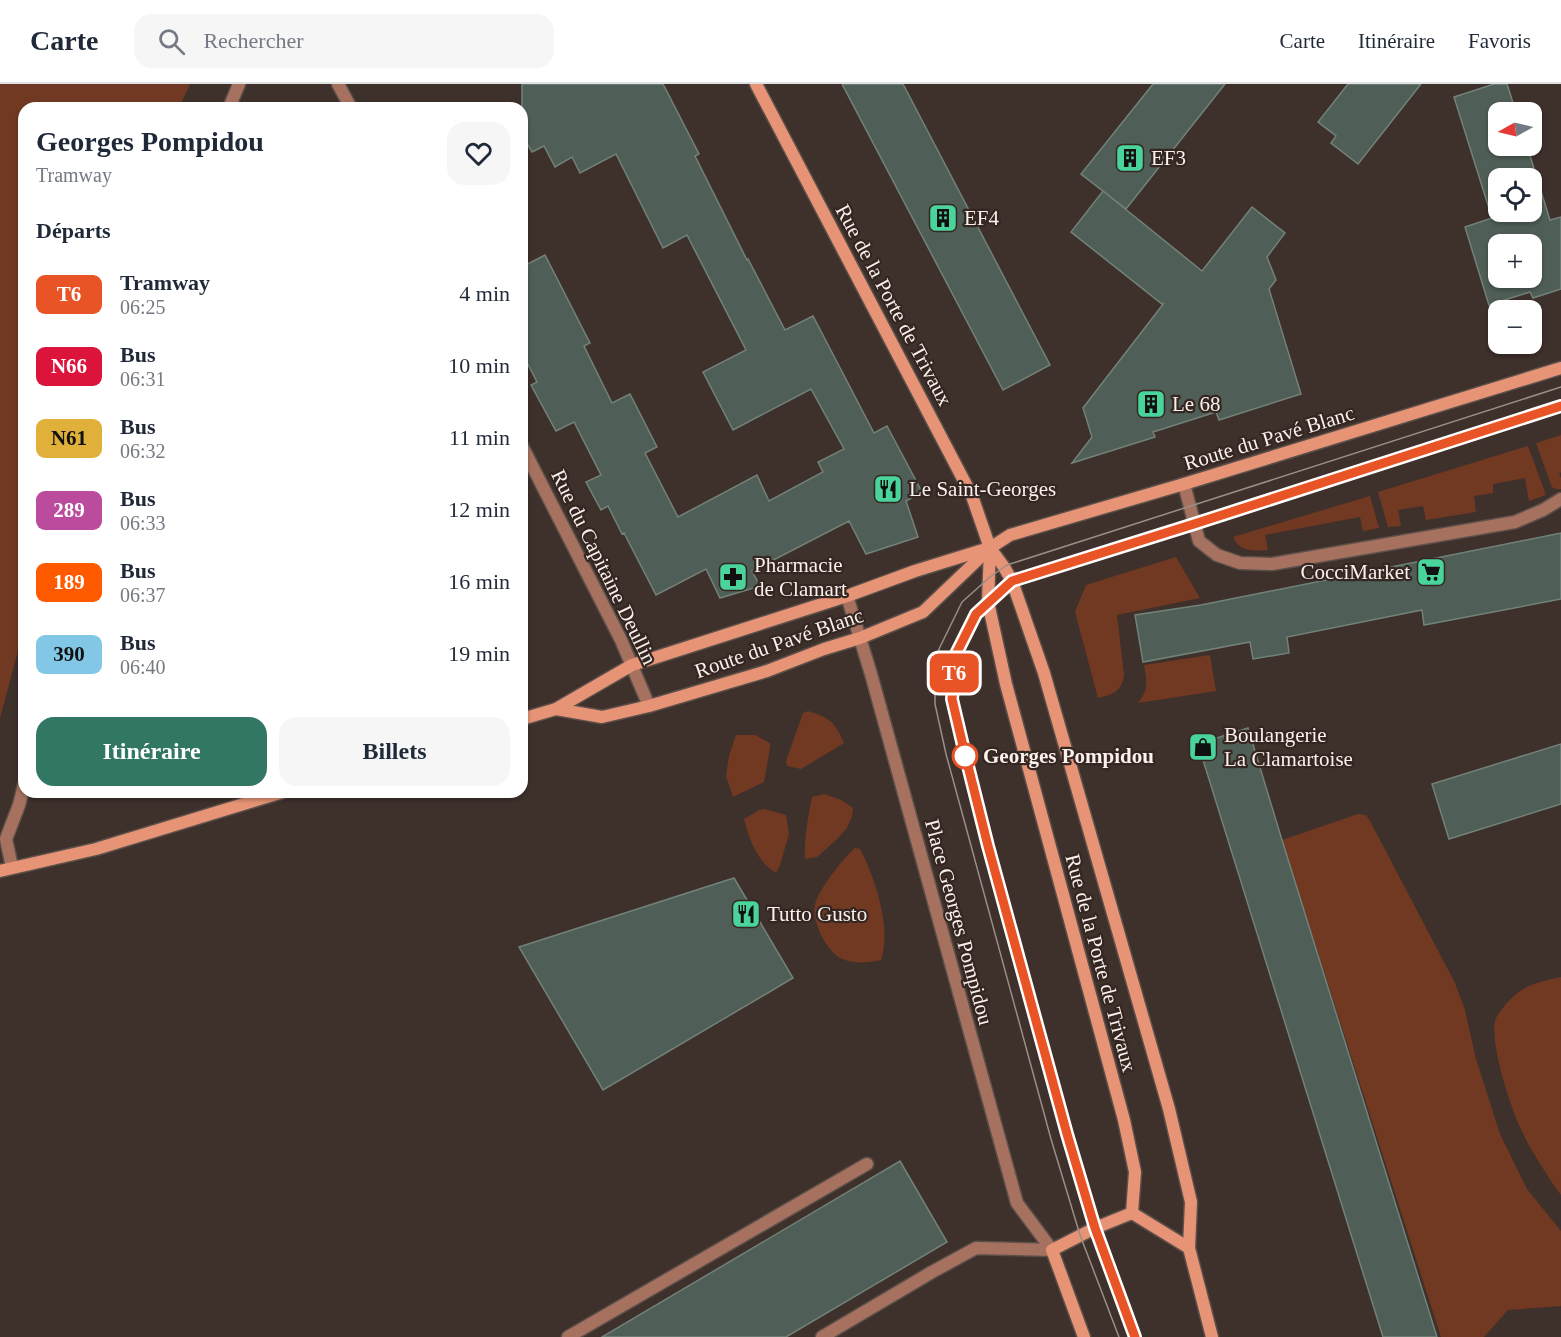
<!DOCTYPE html>
<html lang="fr">
<head>
<meta charset="utf-8">
<style>
	:root { --surface:#fff; --page:#f6f6f7; --text:#1f2937; --muted:#747a83; --line:#e0e1e3; --accent:#327664 }
	body { margin:0; font-family:Georgia,serif; background:var(--page); color:var(--text); height:100vh; display:flex; flex-direction:column; font-size:22px; white-space:nowrap }
	* { box-sizing:border-box; margin:0 }
	p { font-size:20px; color:var(--muted) }
	.icon { flex:none; width:33px; height:33px; fill:none; stroke:currentColor; stroke-width:2; stroke-linecap:round; stroke-linejoin:round }
	.map { position:relative; flex:1; overflow:hidden }
	.details { position:absolute; left:18px; top:18px; width:510px; height:696px; display:flex; flex-direction:column; background:var(--surface); border-radius:18px; box-shadow:0 2px 4px #0004 }
	.details>* { flex:none }
	.badge { padding:0 12px; border-radius:9px; font-size:21px; line-height:39px }
	.needle { width:39px; rotate:262deg }
	.fabs { position:absolute; left:1488px; top:18px; display:grid; gap:12px }
	.fabs a { display:grid; place-items:center; width:54px; height:54px; border-radius:12px; background:var(--surface); box-shadow:0 2px 4px #0004; font-size:30px }
	.map>.badge { position:absolute; translate:-50% -50%; box-shadow:0 0 0 3px #fff }
	h2 { padding:0 18px; font-size:22px; line-height:54px }
	.round { display:grid; place-items:center; flex:none; width:63px; height:63px; border-radius:18px; background:var(--page) }
	.summary { display:flex; align-items:center; justify-content:space-between; height:102px; padding:0 18px }
	h1 { font-size:28px; font-weight:600; line-height:45px }
	.primary-button { display:flex; gap:12px; margin-top:auto; padding:12px 18px }
	.primary-button a { flex:1; height:69px; border-radius:18px; background:var(--accent); color:#fff; font-size:24px; font-weight:600; line-height:69px; text-align:center }
	.primary-button a+a { background:var(--page); color:var(--text) }
	ul { padding:0; list-style:none }
	li { display:flex; align-items:center; gap:18px; height:72px; padding:0 18px }
	li div { flex:1 }
	li b { display:block; font-size:22px }
	li em { font-style:normal }
	li .badge { min-width:66px; font-weight:700; text-align:center }
	header { display:flex; align-items:center; gap:36px; box-sizing:border-box; height:84px; padding:0 30px; background:var(--surface); border-bottom:2px solid var(--line) }
	header strong { font-size:28px }
	nav { display:flex; gap:33px; margin-inline-start:auto; font-size:21px }
	.search { width:420px; height:54px; background:var(--page); display:flex; align-items:center; gap:15px; box-sizing:border-box; padding:0 21px; border-radius:18px; color:var(--muted); font-size:22px }
	.map>svg:first-child { display:block }
	.green { fill:#713922 }
	.building { fill:#4f5e56; stroke:#728279; stroke-width:1.5; fill-rule:evenodd }
	.lines { fill:none; stroke-linecap:round; stroke-linejoin:round }
	.lane-casing { stroke:#5c4f4a; stroke-width:15 }
	.street-casing { stroke:#5c4f4a; stroke-width:15 }
	.secondary-casing { stroke:#5c4f4a; stroke-width:15 }
	.lane { stroke:#a6725f; stroke-width:12 }
	.street { stroke:#a6725f; stroke-width:12 }
	.secondary { stroke:#e69475; stroke-width:12 }
	.tram { stroke:#9a8e89; stroke-width:1.5 }
	.line-casing { stroke:#fff; stroke-width:14 }
	.line { stroke:#e85426; stroke-width:9 }
	.stop-dot { fill:#fff; stroke:#e85426; stroke-width:3 }
	.labels { text-anchor:middle; dominant-baseline:central; stroke-width:4.5; stroke-linejoin:round; paint-order:stroke }
	.poi-label { font-size:21px; fill:#faf0ec; stroke:#342621; text-anchor:start }
	.street-label { font-size:21px; fill:#faf0ec; stroke:#342621 }
	.stop-label { font-size:21px; font-weight:bold; fill:#faf0ec; stroke:#342621; text-anchor:start }
</style>
</head>
<body>
<header>
<strong>Carte</strong>
<div class="search"><svg class="icon" aria-label="search" viewBox="0 0 24 24"><circle cx="10" cy="10" r="6"/><path d="M15 15l6 6"/></svg>Rechercher</div>
<nav><a>Carte</a><a>Itinéraire</a><a>Favoris</a></nav>
</header>
<div class="map">
<svg width="1561" height="1253" viewBox="0 0 1561 1253">
	<rect width="100%" height="100%" fill="#3e302b"/>
	<g class="green">
		<path d="M0 0H190L179 24H24V545L0 634Z"/>
		<path d="M1561 351V388L1559 390 1561 394V405H1556L1552 403 1536 359Z"/>
		<path d="M1528 362 1546 411 1529 417 1525 394 1493 400V409L1474 412 1476 428 1426 436 1423 422 1398 426 1401 442 1388 443 1378 408Z"/>
		<path d="M1370 412 1379 444 1363 447 1360 433 1265 451 1268 466C1254 467 1239 468 1233 453Z"/>
		<path d="M1176 473 1200 514 1117 531 1124 590C1123 606 1113 611 1098 614L1075 528 1086 501Z"/>
		<path d="M1210 571 1216 607 1138 619C1149 606 1147 597 1144 581Z"/>
		<path d="M808 627C830 634 835 638 844 659L801 685 787 682 786 677 803 629Z"/>
		<path d="M736 651H755L770 659V664L764 698 733 713 726 692 729 672Z"/>
		<path d="M824 710 841 716 853 724 852 732 847 744 836 756 817 773 805 775C804 753 808 734 812 713Z"/>
		<path d="M765 725 786 731 789 750 780 781 776 789C757 777 749 756 744 735L759 726Z"/>
		<path d="M1358 730 1366 731 1370 737 1455 899 1465 926 1476 975 1500 1050 1527 1105 1561 1147V1222L1508 1226 1484 1253H1441L1282 756Z"/>
		<path d="M855 764 860 765C875 793 892 845 881 876 869 879 852 880 840 874 826 866 811 836 815 821 817 807 844 773 855 764Z"/>
		<path d="M1561 893V1111L1555 1103C1543 1084 1529 1064 1520 1043 1511 1024 1486 950 1497 932 1499 928 1503 925 1505 921 1523 900 1536 899 1561 893Z"/>
	</g>
	<g class="building">
		<path d="M522 0H663L699 70 695 72 747 176 748 175 785 246 813 232 874 349 887 342 922 408 906 417 918 453 866 470 849 437 752 487 760 502 720 514 706 485 656 511 624 449 622 450 608 422 601 426 586 398 601 391 574 338 556 347 531 301 537 298 522 269V183L545 171 590 259 584 262 612 319 630 310 657 363 645 369 678 433 757 391 769 417 823 388 818 378 844 365 811 305 733 346 703 288 746 266 687 151 663 164 616 70 580 89 572 73 555 83 544 62 532 68 522 51Z"/>
		<path d="M842 0H903L1050 281 1003 306Z"/>
		<path d="M1153 0H1225L1126 125 1081 90Z"/>
		<path d="M1348 0H1421L1358 80 1331 59 1336 52 1318 38Z"/>
		<path d="M1494 0H1507L1516 28H1498V62H1527L1550 136 1561 133V205L1533 214 1530 208 1489 221 1465 143 1492 134 1454 13ZM1498 94H1532V128H1498ZM1498 160H1532V194H1498Z"/>
		<path d="M1103 107 1202 187 1252 123 1285 149 1267 173 1276 196 1269 205 1301 310 1219 336 1216 328 1153 348 1155 353 1072 379 1092 353 1083 324 1164 219 1162 220 1071 148Z"/>
		<path d="M1561 449V515L1424 541 1422 526 1287 553 1289 569 1253 575 1250 558 1143 578 1135 531 1201 521Z"/>
		<path d="M1248 644 1282 756 1437 1253H1383L1198 660Z"/>
		<path d="M1561 660V720L1449 755 1432 700Z"/>
		<path d="M734 794 793 894 603 1006 519 863Z"/>
		<path d="M900 1077 947 1158 786 1253H602Z"/>
	</g>
	<g class="lines">
		<g class="lane-casing">
			<g id="lane">
				<path d="M1184 400 1199 457 1217 471 1240 479 1272 480 1515 438 1543 426 1561 415"/>
				<path d="M568 1253 867 1080"/>
				<path d="M822 1253 932 1188 976 1164 1052 1166"/>
			</g>
		</g>
		<g class="street-casing">
			<g id="street">
				<path d="M338 0 351 24"/>
				<path d="M229 24 239 0"/>
				<path d="M522 362 621 556 649 622"/>
				<path d="M847 512 871 590 1017 1119 1052 1166"/>
				<path d="M12 783 6 755 19 721 24 701"/>
			</g>
		</g>
		<g class="secondary-casing">
			<g id="secondary">
				<path d="M756 0 972 412 990 464 1004 483 1012 497 1044 589 1169 1025 1191 1118 1189 1164 1212 1253"/>
				<path d="M990 464 988 518 1006 600 1124 1036 1135 1088 1132 1129"/>
				<path d="M556 625 602 633 649 622 767 587 824 565 860 554 923 528 990 464 1010 451 1184 400 1561 284"/>
				<path d="M522 635 556 625 632 581 847 512 915 487 986 465"/>
				<path d="M0 787 96 765 283 708"/>
				<path d="M1132 1129 1189 1164"/>
				<path d="M1084 1253 1052 1166 1095 1144 1132 1129"/>
			</g>
		</g>
		<use href="#lane" class="lane"/>
		<use href="#street" class="street"/>
		<use href="#secondary" class="secondary"/>
		<g class="tram">
			<path d="M1119 1253 1080 1151 1051 1055 946 670 935 620V607L939 565 962 518 990 493 1007 481 1561 303"/>
			<path d="M1135 1253 1095 1144 1067 1050 988 762 964 666 953 615 956 570 976 530 1012 497 1194 440 1561 322"/>
		</g>
	</g>
	<g class="lines">
		<g class="line-casing">
			<path id="line" d="M1135 1253 1095 1144 1067 1050 988 762 964 666 952 615 956 570 976 530 1012 497 1194 440 1561 322"/>
		</g>
		<use href="#line" class="line"/>
	</g>
	<defs>
		<g id="building-square" transform="scale(1.5)"><rect x="-9" y="-9" width="18" height="18" rx="4" fill="#49d49c" stroke="#342621"/><path d="M-4-6H4V6H1V3H-1V6H-4ZM-2.5-4.3h1.7v1.8h-1.7ZM.8-4.3h1.7v1.8H.8ZM-2.5-1h1.7V.8h-1.7ZM.8-1h1.7V.8H.8Z" fill="#111"/></g>
		<g id="restaurant-square" transform="scale(1.5)"><rect x="-9" y="-9" width="18" height="18" rx="4" fill="#49d49c" stroke="#342621"/><path d="M-5-6h1v4h1v-4h1v4h1v-4h1v5L-1.5 .5V6h-2V.5L-5-1ZM5-6V6H3V1.5H1.5Q1.5-4 5-6Z" fill="#111"/></g>
		<g id="supermarket-square" transform="scale(1.5)"><rect x="-9" y="-9" width="18" height="18" rx="4" fill="#49d49c" stroke="#342621"/><path d="M-6-5.5h2.5l.6 2H6L4.5 2H-2.5L-4.4-4H-6ZM-1.5 3.2a1.3 1.3 0 1 0 .1 0ZM3 3.2a1.3 1.3 0 1 0 .1 0Z" fill="#111"/></g>
		<g id="pharmacy-square" transform="scale(1.5)"><rect x="-9" y="-9" width="18" height="18" rx="4" fill="#49d49c" stroke="#342621"/><path d="M-2-6h4v4h4v4h-4v4h-4v-4h-4v-4h4Z" fill="#111"/></g>
		<g id="shop-square" transform="scale(1.5)"><rect x="-9" y="-9" width="18" height="18" rx="4" fill="#49d49c" stroke="#342621"/><path d="M-5-2.5h2.3a2.7 3.5 0 0 1 5.4 0H5L5.5 6h-11ZM-1.5-2.5h3a1.5 2.3 0 0 0-3 0Z" fill="#111"/></g>
	</defs>
	<g fill-rule="evenodd">
		<use href="#building-square" x="1130" y="74"/>
		<use href="#building-square" x="943" y="134"/>
		<use href="#building-square" x="1151" y="320"/>
		<use href="#restaurant-square" x="888" y="405"/>
		<use href="#supermarket-square" x="1431" y="488"/>
		<use href="#pharmacy-square" x="733" y="493"/>
		<use href="#shop-square" x="1203" y="663"/>
		<use href="#restaurant-square" x="746" y="830"/>
	</g>
	<circle class="stop-dot" cx="965" cy="672" r="12"/>
	<g class="labels">
		<g class="poi-label">
			<text x="1151" y="74">EF3</text>
			<text x="964" y="134">EF4</text>
			<text x="1172" y="320">Le 68</text>
			<text x="909" y="405">Le Saint-Georges</text>
			<text x="754" y="481">Pharmacie<tspan x="754" dy="24">de Clamart</tspan></text>
			<text x="1410" y="488" text-anchor="end">CocciMarket</text>
			<text x="1224" y="651">Boulangerie<tspan x="1224" dy="24">La Clamartoise</tspan></text>
			<text x="767" y="830">Tutto Gusto</text>
		</g>
		<g class="street-label">
			<text transform="translate(894 221) rotate(62)">Rue de la Porte de Trivaux</text>
			<text transform="translate(1269 354) rotate(-17)">Route du Pavé Blanc</text>
			<text transform="translate(604 483) rotate(64)">Rue du Capitaine Deullin</text>
			<text transform="translate(779 559) rotate(-19)">Route du Pavé Blanc</text>
			<text transform="translate(959 838) rotate(75)">Place Georges Pompidou</text>
			<text transform="translate(1101 879) rotate(75)">Rue de la Porte de Trivaux</text>
		</g>
		<g class="stop-label">
			<text x="983" y="672">Georges Pompidou</text>
		</g>
	</g>
</svg>
<div class="fabs">
<a><svg class="needle" viewBox="-14 -14 28 28"><path d="M0-13l5 13h-10z" fill="#e53935"/><path d="M0 13l5-13h-10z" fill="#747a83"/></svg></a>
<a><svg class="icon" aria-label="locate" viewBox="0 0 24 24"><circle cx="12" cy="12" r="6"/><path d="M12 2v4M12 18v4M2 12h4M18 12h4"/></svg></a>
<a>+</a>
<a>−</a>
</div>
<b class="badge" style="left:954px;top:589px;background:#e85426;color:#fff">T6</b>
<section class="details">
<div class="summary"><div><h1>Georges Pompidou</h1><p>Tramway</p></div><a class="round"><svg class="icon" aria-label="heart" viewBox="0 0 24 24"><path d="M12 20l-8-8c-3-5 5-10 8-4 3-6 11-1 8 4z"/></svg></a></div>
<h2>Départs</h2>
<ul>
<li><span class="badge" style="background:#e85426;color:#fff">T6</span><div><b>Tramway</b><p>06:25</p></div><em>4 min</em></li>
<li><span class="badge" style="background:#dc143c;color:#fff">N66</span><div><b>Bus</b><p>06:31</p></div><em>10 min</em></li>
<li><span class="badge" style="background:#e0b03a;color:#111">N61</span><div><b>Bus</b><p>06:32</p></div><em>11 min</em></li>
<li><span class="badge" style="background:#bb4b9c;color:#fff">289</span><div><b>Bus</b><p>06:33</p></div><em>12 min</em></li>
<li><span class="badge" style="background:#ff5a00;color:#fff">189</span><div><b>Bus</b><p>06:37</p></div><em>16 min</em></li>
<li><span class="badge" style="background:#82c8e6;color:#111">390</span><div><b>Bus</b><p>06:40</p></div><em>19 min</em></li>
</ul>
<div class="primary-button"><a>Itinéraire</a><a>Billets</a></div>
</section>
</div>
</body>
</html>
